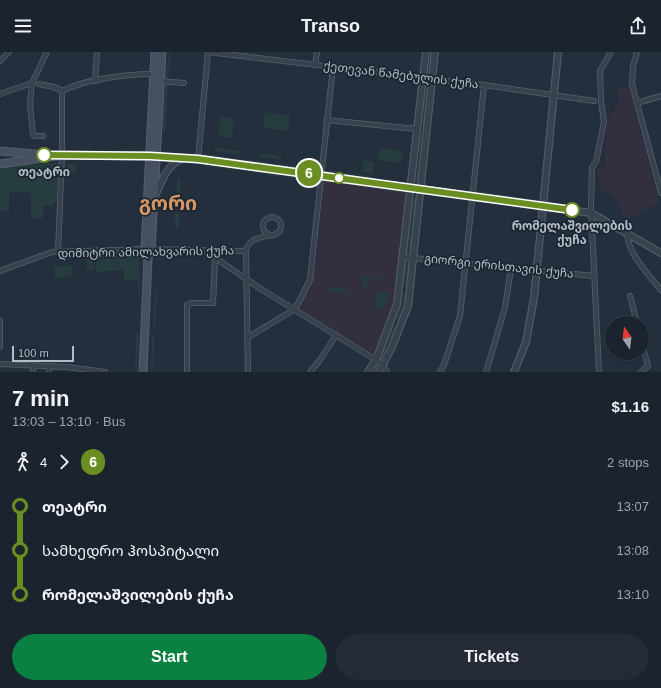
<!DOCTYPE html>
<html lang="en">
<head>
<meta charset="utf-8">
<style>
	:root { --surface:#1b232e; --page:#242b36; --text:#f1f3f6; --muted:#a0a4aa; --line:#39404a; --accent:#0b8043 }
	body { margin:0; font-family:Arial,"Noto Sans Georgian",sans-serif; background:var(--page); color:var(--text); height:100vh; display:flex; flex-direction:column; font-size:15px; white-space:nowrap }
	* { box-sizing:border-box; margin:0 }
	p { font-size:13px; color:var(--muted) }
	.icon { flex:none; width:22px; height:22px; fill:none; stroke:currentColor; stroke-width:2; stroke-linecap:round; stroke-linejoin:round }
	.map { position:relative; height:320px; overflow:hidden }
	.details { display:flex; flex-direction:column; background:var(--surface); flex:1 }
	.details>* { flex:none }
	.badge { padding:0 8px; border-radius:13px; font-size:14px; line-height:26px }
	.needle { width:26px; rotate:346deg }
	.buttons { position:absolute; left:605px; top:264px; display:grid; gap:8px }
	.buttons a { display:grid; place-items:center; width:44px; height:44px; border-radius:50%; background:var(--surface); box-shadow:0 2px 6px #0003,0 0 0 1px var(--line); font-size:20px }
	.scale { position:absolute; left:12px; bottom:10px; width:62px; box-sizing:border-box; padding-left:4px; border:2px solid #b4bcc9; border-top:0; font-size:11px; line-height:14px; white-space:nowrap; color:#b4bcc9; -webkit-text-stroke:3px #1d2633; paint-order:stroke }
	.map>.badge { position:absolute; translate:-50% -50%; box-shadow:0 0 0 2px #fff }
	.legs { display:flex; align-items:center; gap:6px; height:44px; padding:0 12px; font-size:13px }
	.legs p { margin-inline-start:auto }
	.overview { display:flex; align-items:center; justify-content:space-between; height:68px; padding:0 12px }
	h1 { font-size:22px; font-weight:700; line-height:30px }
	.button { display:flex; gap:8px; margin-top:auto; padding:8px 12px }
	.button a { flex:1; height:46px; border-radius:24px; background:var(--accent); color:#fff; font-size:16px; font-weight:700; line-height:46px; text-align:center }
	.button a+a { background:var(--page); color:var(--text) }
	ul { padding:0 12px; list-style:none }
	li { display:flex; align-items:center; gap:14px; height:44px; font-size:15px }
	li i { display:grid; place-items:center; width:6px; height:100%; margin:0 5px; background:currentColor }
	li i::after { content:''; width:10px; height:10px; margin:-5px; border:3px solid; border-radius:50%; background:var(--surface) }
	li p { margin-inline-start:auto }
	li:first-child i { background:linear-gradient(#0000 50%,currentColor 0) }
	li:last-child i { background:linear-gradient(currentColor 50%,#0000 0) }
	header { display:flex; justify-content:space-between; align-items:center; height:52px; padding:0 12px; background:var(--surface); font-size:18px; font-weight:700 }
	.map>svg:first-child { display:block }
	.medical { fill:#32303f }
	.green { fill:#263c3f }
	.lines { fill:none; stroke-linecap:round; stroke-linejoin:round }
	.minor-casing { stroke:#565f6c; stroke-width:6 }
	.tertiary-casing { stroke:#565f6c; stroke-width:8 }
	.secondary-casing { stroke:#565f6c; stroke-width:9 }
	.minor { stroke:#38414e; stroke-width:4.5 }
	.tertiary { stroke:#38414e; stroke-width:6 }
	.secondary { stroke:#465061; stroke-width:7 }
	.line-1-casing { stroke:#fff; stroke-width:9 }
	.line-1 { stroke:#6b8e23; stroke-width:6 }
	.stop-1-dot { fill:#fff; stroke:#6b8e23; stroke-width:2 }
	.labels { text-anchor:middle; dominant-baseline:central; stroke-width:3.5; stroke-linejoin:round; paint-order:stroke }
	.street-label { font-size:12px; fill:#b4bcc9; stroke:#1d2633 }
	.stop-label { font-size:12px; font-weight:bold; fill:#b4bcc9; stroke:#1d2633 }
	.town-label { font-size:20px; font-weight:bold; fill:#d59563; stroke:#1d2633 }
</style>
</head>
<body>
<header><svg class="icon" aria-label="menu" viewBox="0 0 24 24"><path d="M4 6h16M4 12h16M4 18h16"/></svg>Transo<svg class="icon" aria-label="share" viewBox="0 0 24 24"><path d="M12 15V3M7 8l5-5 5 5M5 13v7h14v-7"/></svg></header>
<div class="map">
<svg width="661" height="320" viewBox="0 0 661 320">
	<rect width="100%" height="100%" fill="#242f3e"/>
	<g class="medical">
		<path d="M629 34 659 151 626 168 613 142 601 139 597 118 605 115 606 68 620 51 617 37Z"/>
		<path d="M324 127 408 140 397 250 376 304 298 257 310 233 316 210Z"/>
	</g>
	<g class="green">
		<path d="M169 0H171L168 28H165Z"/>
		<path d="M427 0H433L430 22H425Z"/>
		<path d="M424 29H430L425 73 420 72Z"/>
		<path d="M165 33H168L165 81H162Z"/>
		<path d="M265 60 290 64 288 79 263 76Z"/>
		<path d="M221 65 234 66 232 86 219 85Z"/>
		<path d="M419 80 424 81 419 132 414 131Z"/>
		<path d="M215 96 240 99 239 103 215 99Z"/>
		<path d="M379 96 403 99 401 111 378 108Z"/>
		<path d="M261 101 275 102V104L282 105 281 108 261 105Z"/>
		<path d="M204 102 317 117V119L204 104Z"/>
		<path d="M363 108 374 110 373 121 362 120Z"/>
		<path d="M59 111 58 150H54V154H43V166H31V141L9 140V159H0V114Z"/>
		<path d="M205 112 316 127V129L205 114Z"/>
		<circle cx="71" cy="117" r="5"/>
		<path d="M326 118 372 124V126L326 120Z"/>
		<path d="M180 126 181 141H176L177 127Z"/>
		<path d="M340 129 402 138V140L340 131Z"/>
		<path d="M477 139 536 148V149L477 141Z"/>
		<path d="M412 146H418L412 201H406Z"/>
		<path d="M477 148 535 156V157L476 149Z"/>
		<path d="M175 161H180L178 177 174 174Z"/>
		<path d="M139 202 140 245H138V228H124V218L96 220 95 203Z"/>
		<path d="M86 205H93L94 218H87Z"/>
		<path d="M405 208H411L408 235 402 234Z"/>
		<path d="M71 213 72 224 55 226 54 215Z"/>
		<path d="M363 224 385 226V228L368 227 367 237 362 236Z"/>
		<path d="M326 235 348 236V240L326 238Z"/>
		<path d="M155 238H157L155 277H153Z"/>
		<path d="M377 240 389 241 382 258 374 256Z"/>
		<path d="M402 240 407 241 399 269 395 268Z"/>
		<path d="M393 272 398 274 384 306 379 303Z"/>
		<path d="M136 282H139L137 320H135Z"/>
		<path d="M152 283H154L153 320H151Z"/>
	</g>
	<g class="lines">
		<g class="minor-casing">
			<g id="minor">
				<path d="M208 0 484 33 594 49"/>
				<path d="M637 0 633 15 632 32 661 141"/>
				<path d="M0 9 9 0"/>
				<path d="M315 13 317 0"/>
				<path d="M95 29 97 0"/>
				<path d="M160 29 184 31"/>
				<path d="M32 31 30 53 33 82 34 84H43"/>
				<path d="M39 32 54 35 62 39C86 27 127 22 154 22"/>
				<path d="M0 42 32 31 47 0"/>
				<path d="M637 51 661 44"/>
				<path d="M326 68 417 77"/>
				<path d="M198 107 208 0"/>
				<circle cx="272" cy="174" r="9"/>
				<path d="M627 182C629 203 648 222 661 238"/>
				<path d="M205 199 261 237 376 308 383 313 387 320"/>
				<path d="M58 200 62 103V39"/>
				<path d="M403 205 594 224"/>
				<path d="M0 219 52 200 145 197 246 199"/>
				<path d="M630 244 637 271"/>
				<path d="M0 269V295"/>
				<path d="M247 286 295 257 310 228 333 15"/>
				<path d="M0 312 67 315 105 320"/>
				<path d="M33 314V320"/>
				<path d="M49 314V320"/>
				<path d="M187 320V253L191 251H213L215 207"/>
				<path d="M248 320 246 199C249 186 261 185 272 183"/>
				<path d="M310 320 320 308 336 283"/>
				<path d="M440 320 444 313 460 264 484 33"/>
				<path d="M486 320 505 256 511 216"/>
				<path d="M599 320 591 155 592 115 596 110 604 70 601 49 600 19 611 0"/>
				<path d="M641 320 648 314 642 292"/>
			</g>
		</g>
		<g class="tertiary-casing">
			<g id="tertiary">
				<path d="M156 104 198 107 321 123 591 161 661 201"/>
				<path d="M155 144C161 131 167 112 182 107"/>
				<path d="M368 320 376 308 397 252 426 0"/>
				<path d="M379 320 392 295 408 254 435 0"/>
				<path d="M514 320 526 290 534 246 558 0"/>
			</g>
		</g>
		<g class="secondary-casing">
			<g id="secondary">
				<path d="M0 99 45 103"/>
				<path d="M0 112 62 103 154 104"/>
				<path d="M148 206 145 197 155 0"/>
				<path d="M143 320 148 206 151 197 162 0"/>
			</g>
		</g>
		<use href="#minor" class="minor"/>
		<use href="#tertiary" class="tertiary"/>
		<use href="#secondary" class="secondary"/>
	</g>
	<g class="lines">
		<g class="line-1-casing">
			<path id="line-1" d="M44 103 150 104 198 107 572 158"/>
		</g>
		<use href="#line-1" class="line-1"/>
	</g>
	<g class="stop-1-dot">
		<circle cx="44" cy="103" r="7"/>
		<circle cx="339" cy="126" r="5"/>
		<circle cx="572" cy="158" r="7"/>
	</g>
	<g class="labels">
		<g class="street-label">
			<text transform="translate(401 23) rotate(7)">ქეთევან წამებულის ქუჩა</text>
			<text transform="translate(146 200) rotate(-1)">დიმიტრი ამილახვარის ქუჩა</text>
			<text transform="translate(499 214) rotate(6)">გიორგი ერისთავის ქუჩა</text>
		</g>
		<g class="stop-label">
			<text x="44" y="120">თეატრი</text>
			<text x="572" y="174">რომელაშვილების<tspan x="572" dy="14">ქუჩა</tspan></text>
		</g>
		<g class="town-label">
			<text x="168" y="151">გორი</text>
		</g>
	</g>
</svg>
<div class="buttons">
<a><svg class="needle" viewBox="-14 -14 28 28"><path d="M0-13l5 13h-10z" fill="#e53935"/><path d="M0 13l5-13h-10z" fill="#a0a4aa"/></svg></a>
</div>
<div class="scale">100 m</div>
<b class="badge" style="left:309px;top:121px;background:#6b8e23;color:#fff">6</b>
</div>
<section class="details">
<div class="overview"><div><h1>7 min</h1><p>13:03 – 13:10 · Bus</p></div><b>$1.16</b></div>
<div class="legs"><svg class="icon" aria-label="walk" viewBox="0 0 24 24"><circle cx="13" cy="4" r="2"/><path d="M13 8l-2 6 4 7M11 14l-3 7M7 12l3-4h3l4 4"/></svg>4<svg class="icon" aria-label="forward" viewBox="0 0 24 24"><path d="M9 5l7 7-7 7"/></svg><b class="badge" style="background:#6b8e23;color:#fff">6</b><p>2 stops</p></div>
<ul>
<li><i style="color:#6b8e23"></i><b>თეატრი</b><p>13:07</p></li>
<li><i style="color:#6b8e23"></i><span>სამხედრო ჰოსპიტალი</span><p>13:08</p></li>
<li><i style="color:#6b8e23"></i><b>რომელაშვილების ქუჩა</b><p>13:10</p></li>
</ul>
<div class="button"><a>Start</a><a>Tickets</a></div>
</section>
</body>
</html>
